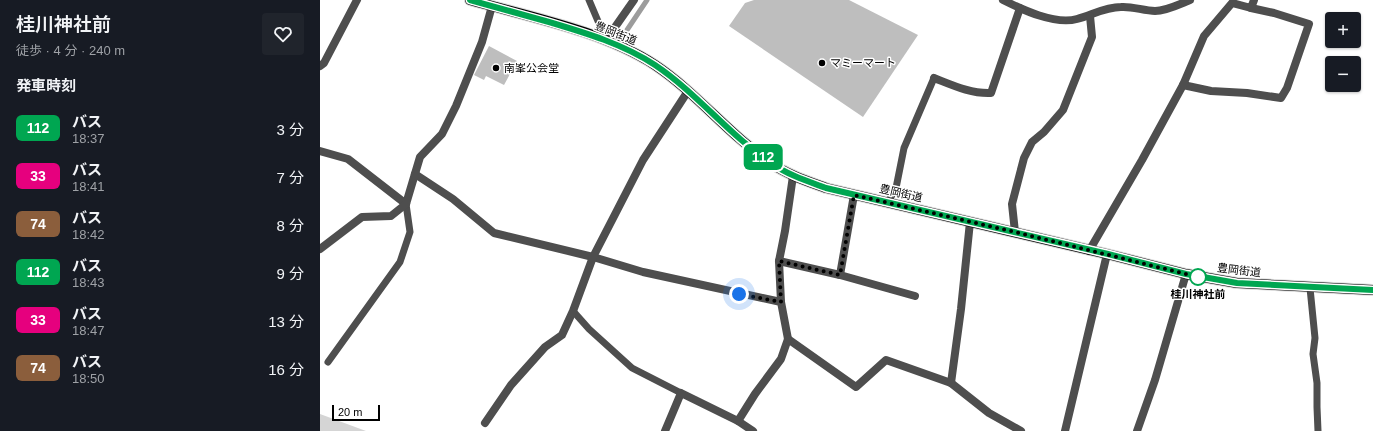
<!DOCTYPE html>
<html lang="ja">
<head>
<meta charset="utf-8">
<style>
	:root { --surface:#171b24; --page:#20242c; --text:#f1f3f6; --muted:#9ea1a6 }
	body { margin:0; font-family:Arial,"Noto Sans JP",sans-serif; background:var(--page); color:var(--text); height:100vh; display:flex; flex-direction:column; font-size:15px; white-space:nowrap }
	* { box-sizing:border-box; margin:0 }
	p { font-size:13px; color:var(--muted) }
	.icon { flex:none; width:22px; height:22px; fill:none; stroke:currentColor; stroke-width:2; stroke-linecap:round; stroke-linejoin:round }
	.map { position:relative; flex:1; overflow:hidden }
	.sheet { display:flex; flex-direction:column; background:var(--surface); width:320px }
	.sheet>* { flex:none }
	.badge { padding:0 8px; border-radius:6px; font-size:14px; line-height:26px }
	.controls { position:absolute; left:1005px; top:12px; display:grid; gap:8px }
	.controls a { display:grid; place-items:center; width:36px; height:36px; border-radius:4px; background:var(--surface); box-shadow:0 1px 3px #0004; font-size:20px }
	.scale { position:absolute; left:12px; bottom:10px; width:48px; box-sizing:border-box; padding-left:4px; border:2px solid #000; border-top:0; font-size:11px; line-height:14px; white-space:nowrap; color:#000; -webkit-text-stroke:3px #fff; paint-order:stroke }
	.you { position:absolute; width:20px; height:20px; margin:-10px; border:3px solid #fff; border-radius:50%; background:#1a73e8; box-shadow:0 0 0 6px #1a73e833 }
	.map>.badge { position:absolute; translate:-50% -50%; box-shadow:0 0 0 2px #fff }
	h2 { padding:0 16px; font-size:15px; line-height:36px }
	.round { display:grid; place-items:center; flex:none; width:42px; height:42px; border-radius:4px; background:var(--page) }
	.head { display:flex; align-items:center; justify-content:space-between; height:68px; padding:0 16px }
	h1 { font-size:19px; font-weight:600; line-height:30px }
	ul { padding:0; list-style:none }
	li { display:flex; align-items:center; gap:12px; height:48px; padding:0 16px }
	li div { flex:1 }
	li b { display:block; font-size:15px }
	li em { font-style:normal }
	li .badge { min-width:44px; font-weight:700; text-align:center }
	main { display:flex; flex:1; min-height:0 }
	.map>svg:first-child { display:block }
	.green { fill:#d5d5d5 }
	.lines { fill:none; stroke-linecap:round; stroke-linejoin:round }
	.stream { stroke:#9c9c9c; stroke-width:5 }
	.building { fill:#bebebe }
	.primary-casing { stroke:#dbdbdb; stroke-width:12 }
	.service { stroke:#4e4e4e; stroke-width:7 }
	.minor { stroke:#4e4e4e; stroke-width:8 }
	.primary { stroke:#000; stroke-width:10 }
	.line-casing { stroke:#fff; stroke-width:9 }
	.line { stroke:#00a651; stroke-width:6 }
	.walk { stroke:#000; stroke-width:4; stroke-dasharray:0 7.2 }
	.poi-dot { fill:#000; stroke:#fff; stroke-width:1.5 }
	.stop-dot { fill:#fff; stroke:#00a651; stroke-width:2 }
	.labels { text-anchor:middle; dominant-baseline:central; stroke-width:3; stroke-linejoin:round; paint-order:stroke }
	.street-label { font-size:11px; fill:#000; stroke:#fff }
	.poi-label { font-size:11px; fill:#000; stroke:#fff; text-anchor:start }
	.stop-label { font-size:11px; font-weight:bold; fill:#000; stroke:#fff }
</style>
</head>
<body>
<main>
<section class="sheet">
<div class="head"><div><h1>桂川神社前</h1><p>徒歩 · 4 分 · 240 m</p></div><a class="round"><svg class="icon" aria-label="heart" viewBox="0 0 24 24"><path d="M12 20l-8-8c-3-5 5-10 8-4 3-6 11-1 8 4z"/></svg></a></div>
<h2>発車時刻</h2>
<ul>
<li><span class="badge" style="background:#00a651;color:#fff">112</span><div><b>バス</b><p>18:37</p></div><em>3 分</em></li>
<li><span class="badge" style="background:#e6007e;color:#fff">33</span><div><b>バス</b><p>18:41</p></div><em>7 分</em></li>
<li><span class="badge" style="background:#8b5e3c;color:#fff">74</span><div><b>バス</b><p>18:42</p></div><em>8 分</em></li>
<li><span class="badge" style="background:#00a651;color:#fff">112</span><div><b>バス</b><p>18:43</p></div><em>9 分</em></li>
<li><span class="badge" style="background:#e6007e;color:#fff">33</span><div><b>バス</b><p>18:47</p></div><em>13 分</em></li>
<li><span class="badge" style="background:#8b5e3c;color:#fff">74</span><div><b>バス</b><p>18:50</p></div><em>16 分</em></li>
</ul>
</section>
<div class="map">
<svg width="1053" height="431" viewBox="0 0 1053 431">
	<rect width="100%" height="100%" fill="#fff"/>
	<path class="green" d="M0 414 46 431H0Z"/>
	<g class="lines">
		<path class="stream" d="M307 30 327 0"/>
	</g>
	<g class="building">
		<path d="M434 0H529L598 35 543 117 409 26 425 3Z"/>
		<path d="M169 46 197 61 184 85 166 76 164 80 154 75Z"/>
	</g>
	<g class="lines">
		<g class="primary-casing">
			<path id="primary" d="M150 0C210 17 283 31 335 65 377 93 409 135 451 163 468 175 487 181 506 188L787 254 866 274 917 283 1053 290"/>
		</g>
		<g class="service">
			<path d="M269 0 286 40"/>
			<path d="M568 202 576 188 584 148 614 78"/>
			<path d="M990 288 995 338 993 354 997 383V407L998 431"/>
			<path d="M253 311 269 329 312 368 361 393"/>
			<path d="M8 362 80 262 90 232 86 204"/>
		</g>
		<g class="minor">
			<path d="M683 0C703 10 735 25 757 19 772 15 785 7 801 7 812 6 824 11 835 11 846 11 860 4 870 0"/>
			<path d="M286 40 314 0"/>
			<path d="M0 66 4 63 37 0"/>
			<path d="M614 78C632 85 651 94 671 93L700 8"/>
			<path d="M863 85 891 91 927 93 961 98 967 88 989 24 954 13 931 8"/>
			<path d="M0 151 28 159 86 204"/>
			<path d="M95 174 133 199 174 233 273 257 323 272 461 302 468 339 536 387 566 360 631 383 669 413 701 431"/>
			<path d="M695 232 692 204 704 158 712 142 724 132 743 110 772 37 770 16"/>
			<path d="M0 249 42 217 71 216 86 204 100 157 122 134 136 106 162 42 172 6"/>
			<path d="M769 251 822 160 863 85 884 36 912 3 931 8 934 0"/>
			<path d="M459 261 520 275 534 195"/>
			<path d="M520 275 595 296"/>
			<path d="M461 302 459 261 465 231 473 176"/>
			<path d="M631 383 641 309 650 222"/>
			<path d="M418 421 433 431"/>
			<path d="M165 423 191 385 225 347 242 335 253 311 273 257 323 160 368 91"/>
			<path d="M345 431 361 393 418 421 435 394 461 359 468 339"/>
			<path d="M745 431 787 254"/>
			<path d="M817 431 835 380 866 274"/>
		</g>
		<use href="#primary" class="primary"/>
	</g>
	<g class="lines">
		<g class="line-casing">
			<path id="line" d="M150 0C176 7 203 15 229 22 266 33 303 44 335 65 377 93 409 135 451 163 468 175 487 181 506 188L788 254 866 274 917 283 1053 290"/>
		</g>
		<use href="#line" class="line"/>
		<path class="walk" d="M419 294 461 302 459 261 520 275 534 195 695 232 878 277"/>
	</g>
	<g class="poi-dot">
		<circle cx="502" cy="63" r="4"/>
		<circle cx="176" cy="68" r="4"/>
	</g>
	<circle class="stop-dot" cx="878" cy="277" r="8"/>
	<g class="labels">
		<g class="street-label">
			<text transform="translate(296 33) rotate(22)">豊岡街道</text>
			<text transform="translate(581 193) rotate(13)">豊岡街道</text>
			<text transform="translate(919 270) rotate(7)">豊岡街道</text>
		</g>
		<g class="poi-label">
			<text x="510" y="63">マミーマート</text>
			<text x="184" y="68">南峯公会堂</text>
		</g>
		<g class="stop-label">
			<text x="878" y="294">桂川神社前</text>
		</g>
	</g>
</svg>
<div class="controls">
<a>+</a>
<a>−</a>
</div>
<div class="scale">20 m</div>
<div class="you" style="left:419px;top:294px"></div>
<b class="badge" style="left:443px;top:157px;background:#00a651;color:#fff">112</b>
</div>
</main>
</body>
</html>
